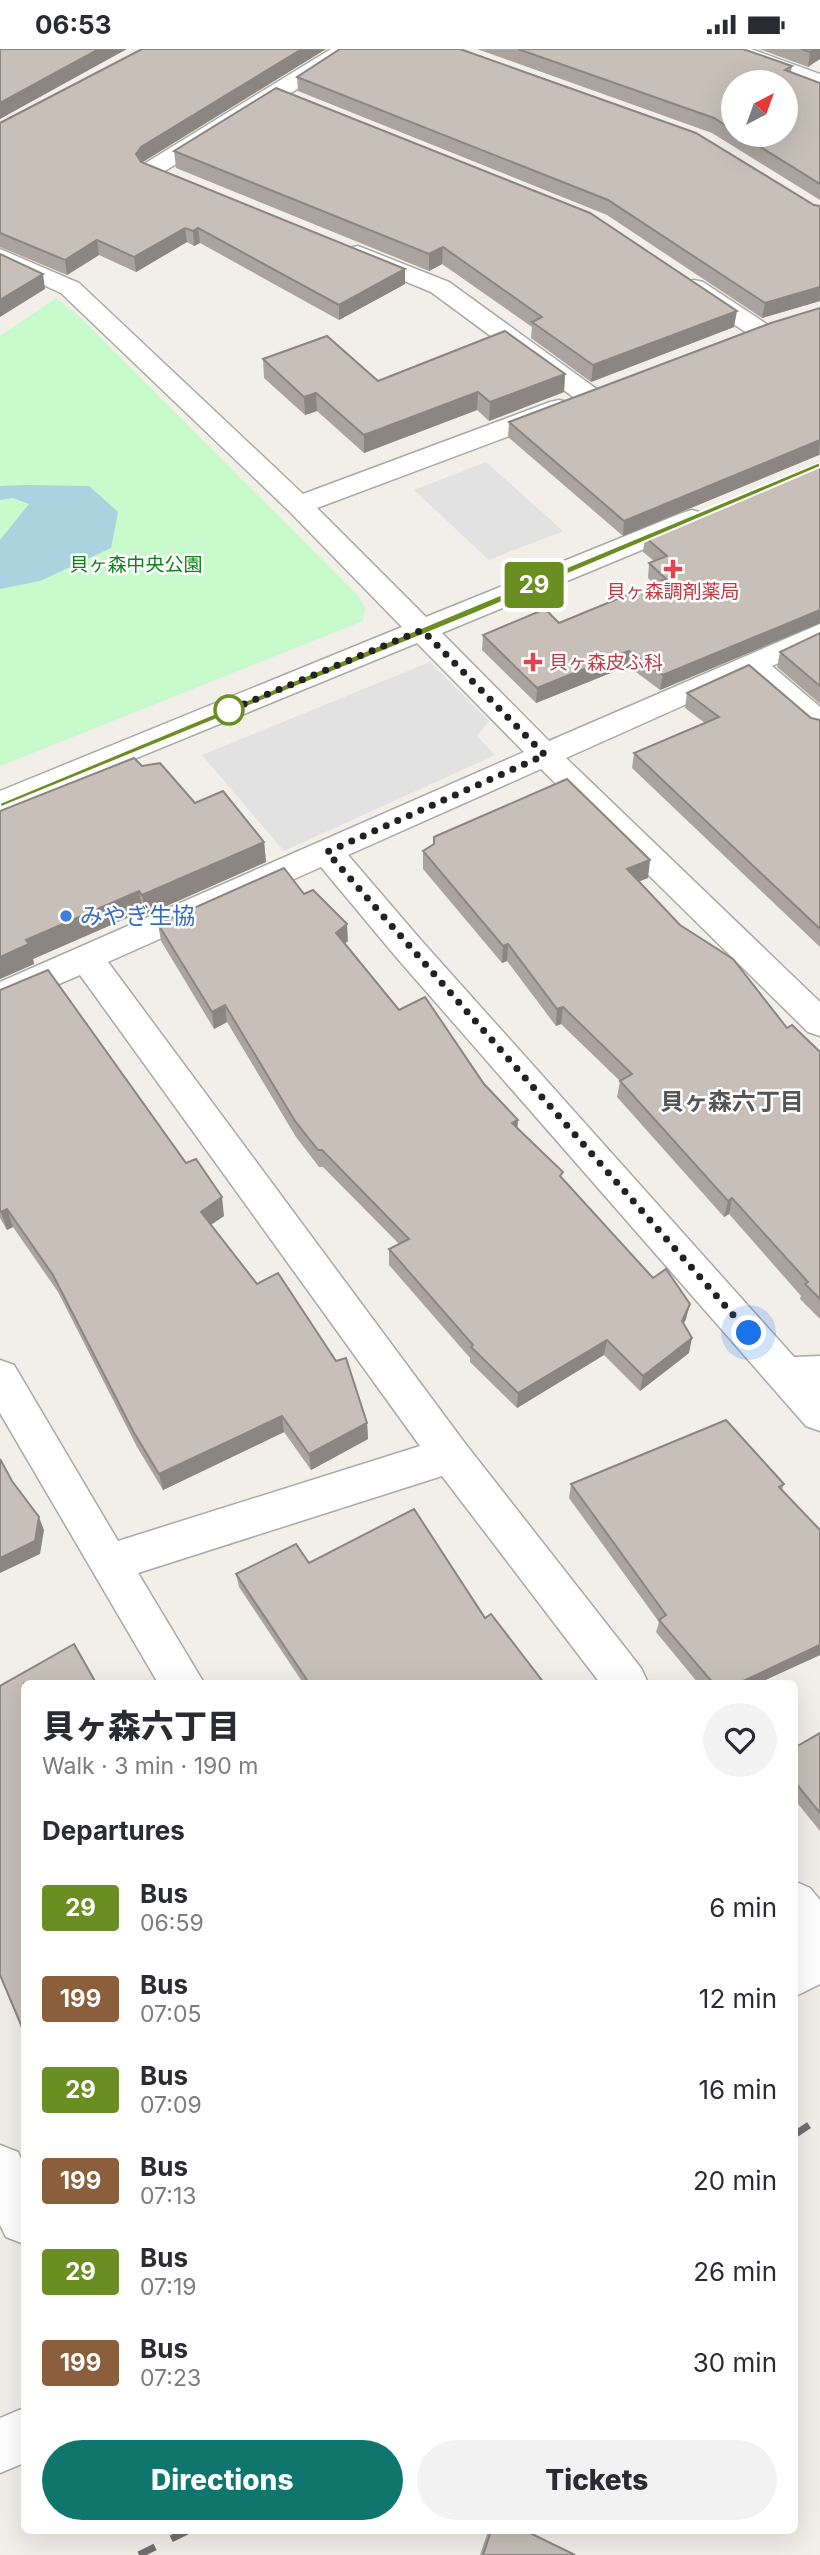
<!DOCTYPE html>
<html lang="en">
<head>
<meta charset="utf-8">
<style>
	:root { --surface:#fff; --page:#f2f2f3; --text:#2b2b33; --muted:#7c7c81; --accent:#0f766e }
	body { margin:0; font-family:Inter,"Noto Sans JP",sans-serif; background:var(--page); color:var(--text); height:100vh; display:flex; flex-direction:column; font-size:26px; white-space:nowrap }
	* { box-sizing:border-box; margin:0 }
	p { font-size:23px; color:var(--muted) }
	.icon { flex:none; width:38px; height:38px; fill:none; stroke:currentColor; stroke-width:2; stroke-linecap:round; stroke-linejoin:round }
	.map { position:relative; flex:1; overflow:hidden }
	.panel { position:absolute; left:21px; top:1631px; width:777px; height:854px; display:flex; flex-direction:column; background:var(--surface); border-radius:10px; box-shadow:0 7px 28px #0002 }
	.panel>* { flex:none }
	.badge { padding:0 14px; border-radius:5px; font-size:24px; line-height:46px }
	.needle { width:46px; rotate:41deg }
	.buttons { position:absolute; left:721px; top:21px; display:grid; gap:14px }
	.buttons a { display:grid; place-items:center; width:77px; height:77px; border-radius:50%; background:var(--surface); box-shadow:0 7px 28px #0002; font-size:35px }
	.you { position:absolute; width:35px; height:35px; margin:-18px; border:5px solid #fff; border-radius:50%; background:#1a73e8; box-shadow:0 0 0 10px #1a73e833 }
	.map>.badge { position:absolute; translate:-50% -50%; box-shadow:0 0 0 4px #fff }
	h2 { padding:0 21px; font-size:26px; line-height:63px }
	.round { display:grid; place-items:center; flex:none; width:74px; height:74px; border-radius:37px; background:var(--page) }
	.head { display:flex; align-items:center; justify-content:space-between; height:119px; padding:0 21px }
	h1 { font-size:33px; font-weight:800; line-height:52px }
	.cta { display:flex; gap:14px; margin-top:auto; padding:14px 21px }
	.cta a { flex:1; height:80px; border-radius:42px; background:var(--accent); color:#fff; font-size:28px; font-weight:800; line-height:80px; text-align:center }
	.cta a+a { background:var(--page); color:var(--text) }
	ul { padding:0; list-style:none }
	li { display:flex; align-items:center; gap:21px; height:91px; padding:0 21px }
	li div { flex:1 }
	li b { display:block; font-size:26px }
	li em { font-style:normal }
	li .badge { min-width:77px; font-weight:700; text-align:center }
	.status { display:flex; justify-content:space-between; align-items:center; height:49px; padding:0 35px; background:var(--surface); direction:ltr }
	.status svg { height:19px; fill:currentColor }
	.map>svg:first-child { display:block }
	.park { fill:#c8facc }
	.parking { fill:#e2e2e2 }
	.water { fill:#aad3df }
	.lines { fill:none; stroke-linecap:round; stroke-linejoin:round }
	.minor-casing { stroke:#a9a9a9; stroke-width:3 }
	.minor { fill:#fff; fill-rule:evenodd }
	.rail { stroke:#707070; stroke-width:7; stroke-dasharray:18 18; stroke-linecap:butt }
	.wall { fill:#aba49e; fill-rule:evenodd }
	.shaded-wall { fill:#8b8681 }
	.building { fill:#c7bfb8; stroke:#8b8681; stroke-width:2 }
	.line { fill:#6b8e23; stroke:#fff; stroke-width:2 }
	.walk { stroke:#222; stroke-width:7; stroke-dasharray:0 12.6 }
	.health-dot { fill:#e0444e; stroke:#fff; stroke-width:2.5 }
	.stop-dot { fill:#fff; stroke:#6b8e23; stroke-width:3.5 }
	.shop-dot { fill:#3f7fe0; stroke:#fff; stroke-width:2.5 }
	.labels { text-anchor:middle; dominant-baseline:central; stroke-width:5; stroke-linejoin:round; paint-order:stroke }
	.far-park-label { font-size:19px; fill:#0c8416; stroke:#fff }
	.far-health-label { font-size:19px; fill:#be3a42; stroke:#fff }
	.shop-label { font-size:23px; fill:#366cbe; stroke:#fff; text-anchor:start }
	.neighbourhood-label { font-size:24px; font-weight:bold; fill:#555; stroke:#fff }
</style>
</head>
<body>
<div class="status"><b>06:53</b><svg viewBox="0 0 49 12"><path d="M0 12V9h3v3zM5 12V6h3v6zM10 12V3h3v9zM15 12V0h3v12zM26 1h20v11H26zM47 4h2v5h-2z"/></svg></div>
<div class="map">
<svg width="820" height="2506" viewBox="0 0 820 2506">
	<rect width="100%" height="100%" fill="#f2efe9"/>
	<path class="park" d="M56 249 80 268 357 545 365 558 363 572 0 717V287Z"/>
	<g class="parking">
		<path d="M486 413 563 482 489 511 414 441Z"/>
		<path d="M430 613 489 672 477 687 495 706 284 802 202 706Z"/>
	</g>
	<path class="water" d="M28 436 89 437 118 463 111 499 40 532 0 540V491L29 455 13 449 0 451V437Z"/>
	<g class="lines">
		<g class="minor-casing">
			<g id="minor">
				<path d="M331 0H357L354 5 160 125H144L140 120 144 115Z"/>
				<path d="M719 0H751L820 25V39L722 5Z"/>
				<path d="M358 197 449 233 598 341 602 347 598 353 589 355 580 353 431 243 349 209 346 204 349 199Z"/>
				<path d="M0 200 79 234 303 445 550 353 559 351 568 353 572 359 568 365 317 459 426 568 682 464 692 461 702 464 706 470 702 476 442 584 549 692 820 575V595L772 617 820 658V685L809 682 747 628 566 709 820 953V987L808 983 541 720 348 806 420 890 794 1308 820 1307V1382L806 1377 396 908 321 818 108 913 464 1393 641 1619 648 1634H600L442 1427 138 1524 204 1634H158L0 1364V1311L14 1316 118 1492 420 1397 80 926 0 960V933L524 703 417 594 0 765V742L402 578 289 462 61 244 0 216Z"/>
				<path d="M694 231 703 233 768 276 772 281 768 286 759 289 750 286 685 243 682 238 685 233Z"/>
				<path d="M794 1832 810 1839 820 1851V1935L794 1948Z"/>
				<path d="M0 2096 18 2103 24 2117V2195L6 2188 0 2176Z"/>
				<path d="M24 2359V2414L0 2424V2369Z"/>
			</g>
		</g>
		<use href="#minor" class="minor"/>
		<g class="rail">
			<path d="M794 2086 820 2069"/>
			<path d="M139 2506 187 2482"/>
		</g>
	</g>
	<g class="wall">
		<path d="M142 0H326L142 113 405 220V235L339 271 200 194 194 197 187 193 136 223 99 206 67 226 0 198V74Z"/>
		<path d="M477 0H743L792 17 791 23 820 34V151L712 84ZM733 33 786 86H733Z"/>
		<path d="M759 0H820L808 18Z"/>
		<path d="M297 28 820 157V252L762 269 607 166 298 42Z"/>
		<path d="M174 102 734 278 591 333 531 289 532 278 442 215 429 222 176 119Z"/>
		<path d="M820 259V406H819L623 487 508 388 509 373Z"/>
		<path d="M263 310 378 332 565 325 564 343 489 372 477 361 364 404 317 362 305 366 264 329Z"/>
		<path d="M820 413V574L660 641 628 617 536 654 482 601 483 586 559 574 654 535 648 529 649 514 654 512 643 503 645 488Z"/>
		<path d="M820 584V655L777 618 780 603Z"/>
		<path d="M687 644 820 671V898L632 719 634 704 705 674 685 659Z"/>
		<path d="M142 717 195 754 264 793 266 813 146 866 143 862 33 910 34 915 0 930V762Z"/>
		<path d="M434 788 648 829 639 832 680 876 787 979 820 1003V1270L800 1250 801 1247 729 1165 724 1168 617 1048 620 1032 561 975 556 977 507 912 502 914 423 820V802L434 795Z"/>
		<path d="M304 845 348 892 345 894 399 961 484 1035 517 1079 653 1229 690 1255 683 1275 689 1304 640 1342 604 1306 517 1359 470 1313V1309L389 1216V1200L399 1195 323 1118H319L296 1088 227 973 214 980 161 892 158 875Z"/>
		<path d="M0 941 224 1167 211 1176 367 1374 368 1390 311 1421 284 1383 163 1441 137 1398 58 1243 13 1178 7 1181 0 1169Z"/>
		<path d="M571 1435H784L782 1441 820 1481V1606L759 1634H698L656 1583 659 1573 569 1449Z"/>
		<path d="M309 1514 485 1569 544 1634H303L239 1538 236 1525Z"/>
		<path d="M820 1684V1782L794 1750V1699Z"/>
		<path d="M488 2482H526L575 2506H480Z"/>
	</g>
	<g class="shaded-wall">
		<path d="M99 0H127L0 70V54Z"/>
		<path d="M302 0H326L143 113 137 120 136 105 141 98Z"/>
		<path d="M815 0H820V10L808 18 810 3Z"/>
		<path d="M185 179 187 193 136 223 134 208Z"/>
		<path d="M198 179 200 194 194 197 193 182Z"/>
		<path d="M97 191 99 206 67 226 65 211Z"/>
		<path d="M443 198 442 215 429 222V205Z"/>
		<path d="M405 220V235L339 271V256Z"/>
		<path d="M43 225 45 240 0 268V251Z"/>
		<path d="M820 238V252L762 269 765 254Z"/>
		<path d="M737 262 734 278 591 333 593 316Z"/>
		<path d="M565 325 564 343 489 372 490 353Z"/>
		<path d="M478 343 477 361 364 404V386Z"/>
		<path d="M316 344 317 362 305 366 304 348Z"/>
		<path d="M820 391 819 406 623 487 624 472Z"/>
		<path d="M820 561V574L660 641 663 626Z"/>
		<path d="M629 602 628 617 536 654 537 639Z"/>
		<path d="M264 793 266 813 146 866 142 846Z"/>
		<path d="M650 811 648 829 625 838 627 820Z"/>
		<path d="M139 842 143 862 33 910 34 915 0 930V908L26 891Z"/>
		<path d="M347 875 348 892 337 901 336 884Z"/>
		<path d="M508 895 507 912 502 914 503 897Z"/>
		<path d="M225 956 227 973 214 980 212 963Z"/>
		<path d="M563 958 561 975 556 977 557 960Z"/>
		<path d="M518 1071 517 1087 512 1074Z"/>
		<path d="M222 1148 224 1167 203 1181 201 1163Z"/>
		<path d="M732 1149 729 1165 724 1168 728 1152Z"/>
		<path d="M7 1160 13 1178 7 1181 1 1163Z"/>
		<path d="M690 1255 686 1270 678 1287 682 1272Z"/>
		<path d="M692 1289 689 1304 640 1342 643 1327Z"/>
		<path d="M607 1291 604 1306 517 1359 518 1344Z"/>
		<path d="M282 1367 284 1383 163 1441 159 1425Z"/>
		<path d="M367 1374 368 1390 311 1421 309 1405Z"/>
		<path d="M39 1468 44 1481 40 1505 0 1524V1509Z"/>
		<path d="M820 1596V1606L759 1634H739Z"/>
	</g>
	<g class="building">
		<path d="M0 0H99L0 54Z"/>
		<path d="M142 0H302L141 98 136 105 141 113 405 220 339 256 198 179 193 182 185 179 134 208 97 191 65 211 0 184V74Z"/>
		<path d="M340 0H460L696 84 814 156 820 157V238L765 254 608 151 297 28Z"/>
		<path d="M518 0H743L792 17 785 21 820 34V135L741 86H786V33H733V81L714 69Z"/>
		<path d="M801 0H815L810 3Z"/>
		<path d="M276 39 590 164 737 262 593 316 532 273 542 268 443 198 429 205 174 102Z"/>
		<path d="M0 205 43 225 0 251Z"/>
		<path d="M820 259V391L624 472 509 373 771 274Z"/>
		<path d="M505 282 565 325 490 353 478 343 364 386 316 344 304 348 263 310 327 287 378 332Z"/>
		<path d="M820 413V561L663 626 629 602 537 639 483 586 545 560 559 574 666 530 649 514 667 507 645 488Z"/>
		<path d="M820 584V637L780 603Z"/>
		<path d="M749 616 811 669 820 671V880L634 704 719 668 687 644Z"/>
		<path d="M134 709 142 717 160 714 195 754 223 742 264 793 142 846 139 842 26 891 29 895 0 908V762Z"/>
		<path d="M567 730 650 811 627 820 680 876 733 910 787 979 792 976 820 1003V1250L805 1235 808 1233 732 1149 728 1152 620 1032 632 1025 563 958 557 960 508 895 503 897 423 802 434 795V788Z"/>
		<path d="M284 819 304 845 313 841 347 875 336 884 399 961 425 948 484 1035 518 1071 512 1074 563 1123 560 1127 653 1229 666 1220 690 1255 682 1272 692 1289 643 1327 607 1291 518 1344 471 1298 473 1296 389 1200 409 1190 322 1101H318L295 1072 225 956 212 963 158 875Z"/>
		<path d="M48 921 186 1114 196 1110 222 1148 201 1163 257 1235 278 1224 336 1312 346 1309 367 1374 309 1405 282 1367 159 1425 133 1382 53 1226 7 1160 1 1163 0 1161V941Z"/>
		<path d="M726 1371 784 1435 779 1438 820 1481V1596L739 1634H713L659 1571 666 1566 571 1435Z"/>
		<path d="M0 1410 12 1432 39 1468 35 1492 0 1509Z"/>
		<path d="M414 1460 485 1569 491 1565 544 1634H309L236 1525 296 1495 309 1514Z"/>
		<path d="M74 1595 96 1634H24V1983L0 1926V1637Z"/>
		<path d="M820 1684V1764L794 1732V1699Z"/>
		<path d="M491 2482H526L575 2506H483Z"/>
	</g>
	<path class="line" d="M820 413V418L469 567 4 757 0 758V754Z"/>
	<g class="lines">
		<path class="walk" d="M229 661 225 663 422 581 545 706 327 803 749 1284"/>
	</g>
	<g class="health-dot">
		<path d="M669.5 509.5h7v7h7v7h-7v7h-7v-7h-7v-7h7z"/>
		<path d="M529.5 602.5h7v7h7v7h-7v7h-7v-7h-7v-7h7z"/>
	</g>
	<circle class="stop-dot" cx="229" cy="661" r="14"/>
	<circle class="shop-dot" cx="66" cy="867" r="7"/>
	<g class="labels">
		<g class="far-park-label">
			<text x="136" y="515">貝ヶ森中央公園</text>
		</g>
		<g class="far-health-label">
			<text x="673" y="542">貝ヶ森調剤薬局</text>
			<text x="549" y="613" text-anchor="start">貝ヶ森皮ふ科</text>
		</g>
		<g class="shop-label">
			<text x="80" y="867">みやぎ生協</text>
		</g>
		<g class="neighbourhood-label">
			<text x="732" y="1052">貝ヶ森六丁目</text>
		</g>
	</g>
</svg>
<div class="buttons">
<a><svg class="needle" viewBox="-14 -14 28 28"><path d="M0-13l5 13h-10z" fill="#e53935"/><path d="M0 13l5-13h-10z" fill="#7c7c81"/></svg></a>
</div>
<div class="you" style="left:749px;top:1284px"></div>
<b class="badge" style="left:534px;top:536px;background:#6b8e23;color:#fff">29</b>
<section class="panel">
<div class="head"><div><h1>貝ヶ森六丁目</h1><p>Walk · 3 min · 190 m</p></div><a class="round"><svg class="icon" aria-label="heart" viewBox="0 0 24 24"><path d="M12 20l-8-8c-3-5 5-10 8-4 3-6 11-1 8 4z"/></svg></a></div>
<h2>Departures</h2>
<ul>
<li><span class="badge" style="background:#6b8e23;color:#fff">29</span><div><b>Bus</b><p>06:59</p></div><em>6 min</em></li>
<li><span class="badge" style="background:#8b5e3c;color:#fff">199</span><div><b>Bus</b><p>07:05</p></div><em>12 min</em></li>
<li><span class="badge" style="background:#6b8e23;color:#fff">29</span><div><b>Bus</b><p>07:09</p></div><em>16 min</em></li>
<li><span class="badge" style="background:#8b5e3c;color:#fff">199</span><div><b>Bus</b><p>07:13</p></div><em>20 min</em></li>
<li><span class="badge" style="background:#6b8e23;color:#fff">29</span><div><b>Bus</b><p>07:19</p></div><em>26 min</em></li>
<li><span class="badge" style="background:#8b5e3c;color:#fff">199</span><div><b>Bus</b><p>07:23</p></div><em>30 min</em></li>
</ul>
<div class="cta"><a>Directions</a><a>Tickets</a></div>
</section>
</div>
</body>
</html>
